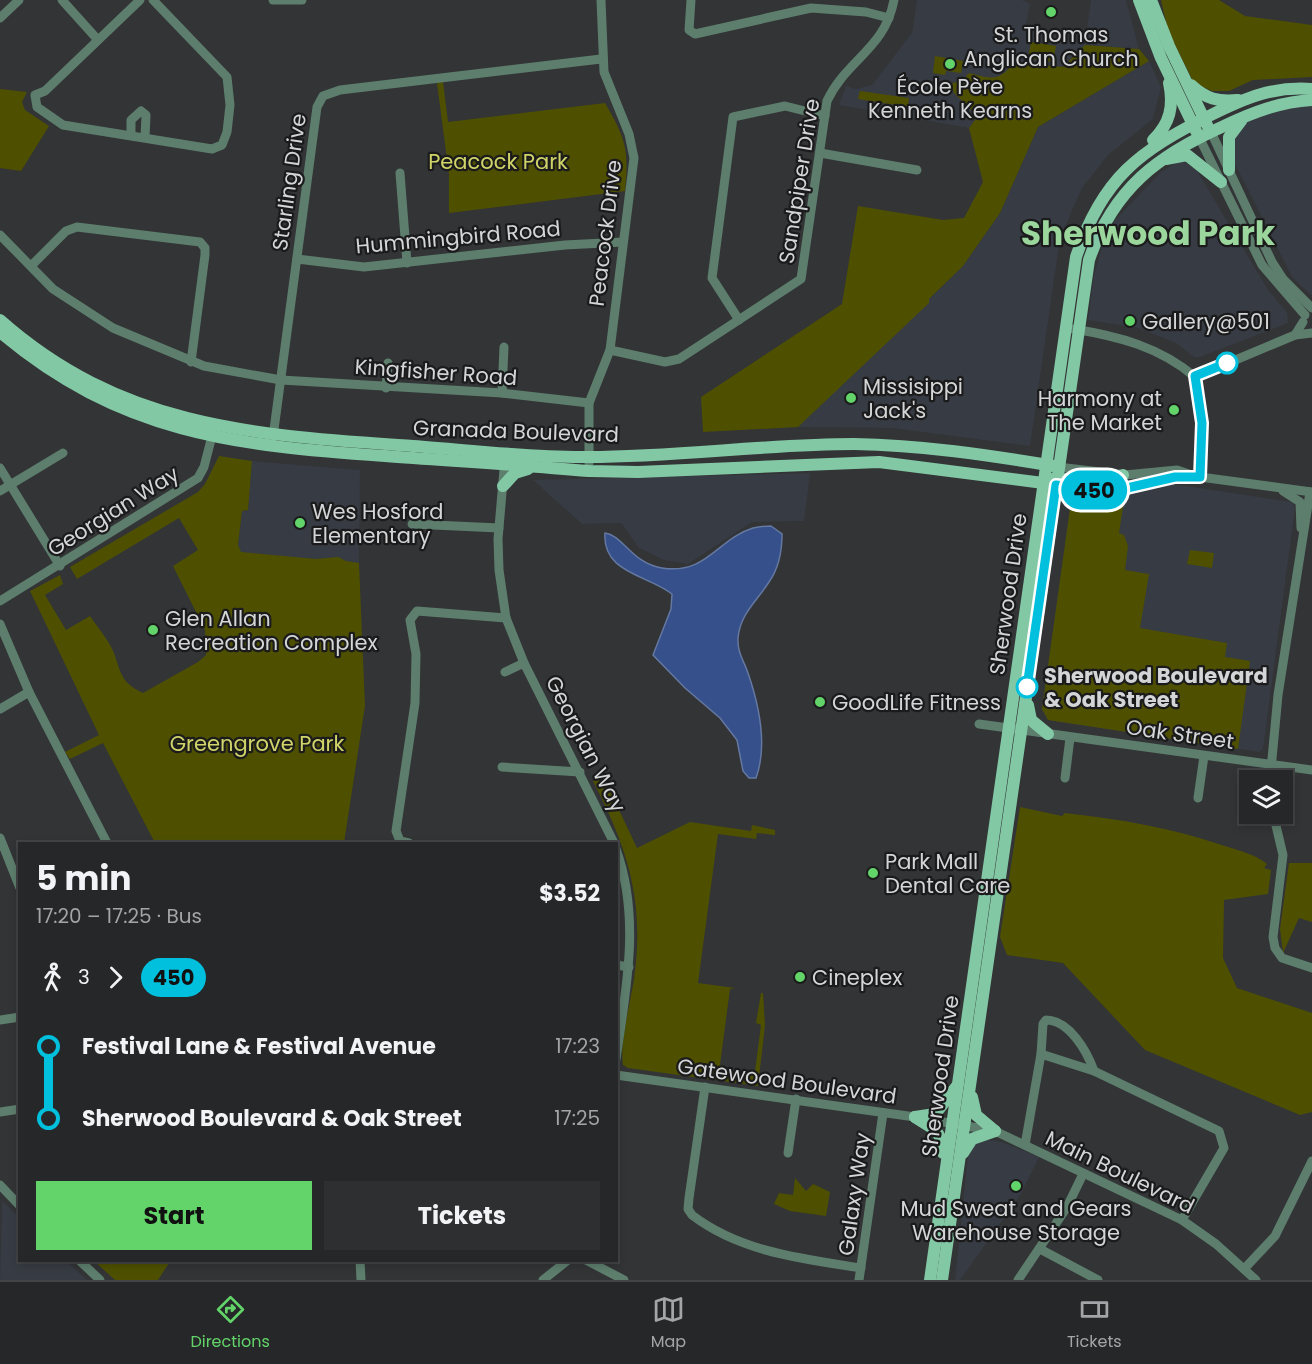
<!DOCTYPE html>
<html lang="en">
<head>
<meta charset="utf-8">
<style>
	:root { --surface:#262728; --page:#2e2f30; --text:#f1f3f6; --muted:#a4a5a8; --line:#424445; --accent:#62d469 }
	body { margin:0; font-family:Poppins,sans-serif; background:var(--page); color:var(--text); height:100vh; display:flex; flex-direction:column; font-size:22px; white-space:nowrap }
	* { box-sizing:border-box; margin:0 }
	p { font-size:20px; color:var(--muted) }
	.icon { flex:none; width:33px; height:33px; fill:none; stroke:currentColor; stroke-width:2; stroke-linecap:round; stroke-linejoin:round }
	.map { position:relative; flex:1; overflow:hidden }
	.side { position:absolute; left:18px; top:842px; width:600px; height:420px; display:flex; flex-direction:column; background:var(--surface); border-radius:0px; box-shadow:0 3px 9px #0003,0 0 0 2px var(--line) }
	.side>* { flex:none }
	.badge { padding:0 12px; border-radius:20px; font-size:21px; line-height:39px }
	.buttons { position:absolute; left:1239px; top:770px; display:grid; gap:12px }
	.buttons a { display:grid; place-items:center; width:54px; height:54px; border-radius:0px; background:var(--surface); box-shadow:0 3px 9px #0003,0 0 0 2px var(--line); font-size:30px }
	.map>.badge { position:absolute; translate:-50% -50%; box-shadow:0 0 0 3px #fff }
	.legs { display:flex; align-items:center; gap:9px; height:66px; padding:0 18px; font-size:20px }
	.legs p { margin-inline-start:auto }
	.headline { display:flex; align-items:center; justify-content:space-between; height:102px; padding:0 18px }
	h1 { font-size:33px; font-weight:700; line-height:45px }
	.cta { display:flex; gap:12px; margin-top:auto; padding:12px 18px }
	.cta a { flex:1; height:69px; border-radius:0px; background:var(--accent); color:#111; font-size:24px; font-weight:700; line-height:69px; text-align:center }
	.cta a+a { background:var(--page); color:var(--text) }
	ul { padding:0 18px; list-style:none }
	li { display:flex; align-items:center; gap:21px; height:72px; font-size:22px }
	li i { display:grid; place-items:center; width:9px; height:100%; margin:0 8px; background:currentColor }
	li i::after { content:''; width:15px; height:15px; margin:-8px; border:4px solid; border-radius:50%; background:var(--surface) }
	li p { margin-inline-start:auto }
	li:first-child i { background:linear-gradient(#0000 50%,currentColor 0) }
	li:last-child i { background:linear-gradient(currentColor 50%,#0000 0) }
	.tabs { display:flex; justify-content:space-around; align-items:center; height:84px; border-top:2px solid var(--line); background:var(--surface); font-size:16px; color:var(--muted) }
	.tabs a { display:grid; justify-items:center; gap:3px }
	.tabs .selected { color:var(--accent) }
	.map>svg:first-child { display:block }
	.built { fill:#373b43 }
	.green { fill:#4e5000 }
	.water { fill:#35508a; stroke:#6578a1; stroke-width:1.5 }
	.lines { fill:none; stroke-linecap:round; stroke-linejoin:round }
	.minor { stroke:#5d7e6d; stroke-width:9 }
	.major { stroke:#83c8a5; stroke-width:12 }
	.line-1-casing { stroke:#fff; stroke-width:14 }
	.line-1 { stroke:#01c0de; stroke-width:9 }
	.poi-dot { fill:#62d469; stroke:#1b1b1c; stroke-width:2 }
	.stop-1-dot { fill:#fff; stroke:#01c0de; stroke-width:3 }
	.labels { text-anchor:middle; dominant-baseline:central; stroke-width:4.5; stroke-linejoin:round; paint-order:stroke }
	.poi-label { font-size:21px; fill:#d4d5d7; stroke:#1b1b1c; text-anchor:start }
	.park-label { font-size:21px; fill:#d0d468; stroke:#1b1b1c }
	.street-label { font-size:21px; fill:#d4d5d7; stroke:#1b1b1c }
	.stop-label { font-size:21px; font-weight:bold; fill:#d4d5d7; stroke:#1b1b1c; text-anchor:start }
	.town-label { font-size:33px; font-weight:bold; fill:#9bd69c; stroke:#1b1b1c }
</style>
</head>
<body>
<div class="map">
<svg width="1312" height="1280" viewBox="0 0 1312 1280">
	<rect width="100%" height="100%" fill="#323436"/>
	<g class="built">
		<path d="M917 0H1022L1030 4 1025 29 1085 44 1091 0H1126L1139 49 1086 45 1063 67 1015 62 969 128 839 105 846 86 856 89 872 85 912 33Z"/>
		<path d="M1149 61 1161 87 1153 119 1108 155 1082 188 1060 238 1030 446 892 428 798 427 963 266 1000 213 1038 127Z"/>
		<path d="M1312 105V296L1292 277 1234 162V135L1241 125 1274 110Z"/>
		<path d="M1181 160 1196 169 1268 290 1287 312 1288 323 1200 357H1194L1176 343 1138 328 1088 320 1094 275 1102 247 1115 220 1161 172Z"/>
		<path d="M252 461 360 470 359 563 241 553 238 546 242 511 248 510Z"/>
		<path d="M810 473 804 521 752 522 688 564 664 560 639 548 621 523 582 524 533 480Z"/>
		<path d="M1173 484 1292 502 1295 508 1263 749 1259 752 1048 720 1042 709 1072 494 1102 499Z"/>
		<path d="M982 1139 1002 1142 1039 1157 1021 1194 960 1280H955L968 1156 975 1142Z"/>
		<path d="M2 1201 19 1217 20 1260H65L87 1280H0Z"/>
	</g>
	<g class="green">
		<path d="M1161 0H1219L1245 16 1312 25V77L1253 80 1229 91H1212L1194 83 1168 31Z"/>
		<path d="M1031 42 1056 46 1053 62 1028 58Z"/>
		<path d="M1085 45 1139 49 1149 61 1038 127 1000 213 963 266 929 299V303L798 427 703 432 701 397 842 304 858 206 943 220 964 218 983 182 969 128 978 116 954 93 951 84 964 79 969 73C993 79 998 82 1015 62L1063 67Z"/>
		<path d="M935 56 963 61 961 73 946 71 945 75 933 73Z"/>
		<path d="M443 82 448 122 605 103C626 139 629 149 625 191L449 213V175L437 83Z"/>
		<path d="M0 89 27 92 22 102 25 110 49 126 21 171 0 168Z"/>
		<path d="M860 91 909 98 908 107 858 99Z"/>
		<path d="M219 456 252 461 248 510 242 511 238 545 241 552 316 559 338 557 346 561 359 563 365 706 344 843H155L103 743 70 759 65 752 99 735 30 591 60 575 63 584 45 595 66 630 90 616C97 627 109 640 114 653 121 673 121 683 143 693L198 662 206 655 205 630 173 566 198 550 179 518 77 579 70 567 198 492 205 484Z"/>
		<path d="M1072 494 1102 499 1122 496 1124 501 1119 533 1124 535 1128 546 1125 570 1149 574 1140 628 1227 643 1225 657 1250 661 1238 749 1048 720 1042 709Z"/>
		<path d="M1190 550 1214 553 1212 568 1187 564Z"/>
		<path d="M603 776 637 848 690 822 751 831 752 825 775 830V835L757 833 756 839 718 834 698 983 735 988 730 989 720 1065 725 1066V1072L748 1075 749 1070 755 1071 761 1025 756 1023 761 993H763L765 1025 758 1086 628 1068 623 1065C619 1047 631 999 634 979 645 902 628 849 593 781Z"/>
		<path d="M1020 807 1062 816 1065 813C1120 819 1172 828 1225 846 1240 851 1255 854 1267 864L1264 868 1271 870 1268 894 1224 900 1223 958 1237 988 1312 1013V1112L1300 1115 1145 1050 1063 963 1007 955 1000 937Z"/>
		<path d="M1289 863H1312V922L1299 918 1283 953 1280 929Z"/>
		<path d="M795 1178 806 1191 813 1184 830 1192 826 1216 790 1211 774 1204 779 1193 793 1195Z"/>
		<path d="M93 1260H171L158 1280H115Z"/>
	</g>
	<path class="water" d="M771 526 782 534C782 551 779 568 769 582 757 601 740 614 738 638 737 652 744 661 748 673 759 705 768 745 756 778H749L743 771 737 740 720 718 685 688 653 655 671 609 672 594C648 575 602 573 605 533 623 535 631 563 662 568 707 575 717 539 753 528 758 527 765 526 771 526Z"/>
	<g class="lines">
		<g class="minor">
			<path d="M62 0 98 40"/>
			<path d="M140 0 45 91 35 95 37 107 63 125 212 149 222 145 227 132 230 105 227 77 153 0"/>
			<path d="M273 0H302"/>
			<path d="M691 0 689 30 695 34 811 8 866 12 889 18"/>
			<path d="M0 18 19 0"/>
			<path d="M1211 132 1272 262 1283 279 1312 308"/>
			<path d="M131 134V120L141 111 146 115 145 137"/>
			<path d="M1199 137 1262 265 1305 315"/>
			<path d="M820 153 917 170"/>
			<path d="M400 173 407 263"/>
			<path d="M0 235 53 289 113 328 204 366 281 380 502 393 589 403"/>
			<path d="M297 259 364 267 565 245 623 242"/>
			<path d="M31 266 66 231 77 227 200 242 205 248V255L191 362"/>
			<path d="M739 320 712 278 733 117 785 106 825 116"/>
			<path d="M1073 329C1118 336 1160 347 1195 377L1201 423 1200 477"/>
			<path d="M1295 335 1303 322"/>
			<path d="M610 350 665 362 679 359 801 279 827 101C846 60 885 49 894 0"/>
			<path d="M1195 377 1295 335 1312 333"/>
			<path d="M386 388 388 363"/>
			<path d="M502 393 504 347"/>
			<path d="M273 437 317 107 323 96 340 90 601 59"/>
			<path d="M505 458 498 539 499 570 506 618 524 663 614 843"/>
			<path d="M589 463V403L610 350 634 158 629 134 604 72 601 0"/>
			<path d="M1058 467 1125 475 1177 470 1189 474"/>
			<path d="M0 468 60 566"/>
			<path d="M1056 485 1114 491 1175 477H1200L1312 492"/>
			<path d="M0 491 63 453"/>
			<path d="M1283 491 1300 502 1301 528"/>
			<path d="M412 524 499 528"/>
			<path d="M0 601 198 478 204 467 213 432"/>
			<path d="M0 624 29 692 107 843"/>
			<path d="M505 672 524 663"/>
			<path d="M0 709 29 692"/>
			<path d="M979 724 1312 770"/>
			<path d="M502 767 580 772"/>
			<path d="M1065 778 1070 738"/>
			<path d="M1270 780 1278 695 1310 492"/>
			<path d="M1198 798 1204 756"/>
			<path d="M1273 813 1283 855 1273 937 1275 948 1282 958 1312 968"/>
			<path d="M0 838 20 888"/>
			<path d="M409 843 400 841 396 831 415 703 416 654 410 620 417 611 506 618"/>
			<path d="M616 849C641 918 626 989 616 1059"/>
			<path d="M616 965 629 967"/>
			<path d="M0 1020 20 1017"/>
			<path d="M1041 1054 1043 1024 1046 1020C1069 1020 1087 1051 1094 1071"/>
			<path d="M616 1075 915 1117 995 1131 1182 1220 1216 1244 1256 1280"/>
			<path d="M705 1087 689 1198 688 1209 692 1215C740 1252 803 1259 861 1268"/>
			<path d="M0 1112 20 1109"/>
			<path d="M1025 1145 1041 1054 1094 1071 1219 1131 1224 1148 1182 1220"/>
			<path d="M788 1153 796 1099"/>
			<path d="M0 1185 20 1206"/>
			<path d="M1040 1249 1098 1280"/>
			<path d="M79 1260 100 1280"/>
			<path d="M360 1260 361 1280"/>
			<path d="M586 1260 624 1280"/>
			<path d="M1244 1269 1275 1236 1312 1161"/>
			<path d="M543 1280 568 1260"/>
			<path d="M859 1280 883 1113"/>
			<path d="M1018 1280 1067 1207 1083 1174"/>
		</g>
		<g class="major">
			<path d="M1139 0 1161 58 1196 131"/>
			<path d="M1151 0 1169 46 1207 125"/>
			<path d="M1191 85C1206 99 1218 102 1238 100"/>
			<path d="M1153 140C1170 124 1174 106 1169 83"/>
			<path d="M1166 159 1187 155 1221 182"/>
			<path d="M1229 170V137L1241 121"/>
			<path d="M0 320C123 429 257 435 413 446 469 450 525 457 581 457 672 458 763 444 854 444 921 445 988 455 1054 466"/>
			<path d="M0 332C119 433 236 446 385 456 453 461 521 465 589 471L638 472 879 462 1051 484"/>
			<path d="M1049 479 1102 480 1123 475"/>
			<path d="M503 486 515 473 528 469"/>
			<path d="M1028 705 1031 720 1048 734"/>
			<path d="M972 1097 976 1115 995 1131"/>
			<path d="M915 1117C934 1130 941 1128 943 1153"/>
			<path d="M915 1117 935 1114 957 1086"/>
			<path d="M963 1153 972 1139 995 1131"/>
			<path d="M930 1280 1076 257C1102 178 1139 151 1211 115 1245 98 1273 86 1312 89"/>
			<path d="M942 1280 1089 260C1113 189 1158 155 1224 126 1253 112 1280 102 1312 100"/>
		</g>
	</g>
	<g class="lines">
		<g class="line-1-casing">
			<path id="line-1" d="M1027 687 1056 485 1114 491 1175 477H1200L1202 423 1195 376 1227 363"/>
		</g>
		<use href="#line-1" class="line-1"/>
	</g>
	<g class="poi-dot">
		<circle cx="1051" cy="12" r="6"/>
		<circle cx="950" cy="64" r="6"/>
		<circle cx="1130" cy="321" r="6"/>
		<circle cx="851" cy="398" r="6"/>
		<circle cx="1174" cy="410" r="6"/>
		<circle cx="300" cy="523" r="6"/>
		<circle cx="153" cy="630" r="6"/>
		<circle cx="820" cy="702" r="6"/>
		<circle cx="873" cy="873" r="6"/>
		<circle cx="800" cy="977" r="6"/>
		<circle cx="1016" cy="1186" r="6"/>
	</g>
	<g class="stop-1-dot">
		<circle cx="1227" cy="363" r="10"/>
		<circle cx="1027" cy="687" r="10"/>
	</g>
	<g class="labels">
		<g class="poi-label">
			<text x="1051" y="34" text-anchor="middle">St. Thomas<tspan x="1051" dy="24">Anglican Church</tspan></text>
			<text x="950" y="86" text-anchor="middle">École Père<tspan x="950" dy="24">Kenneth Kearns</tspan></text>
			<text x="1142" y="321">Gallery@501</text>
			<text x="863" y="386">Missisippi<tspan x="863" dy="24">Jack's</tspan></text>
			<text x="1162" y="398" text-anchor="end">Harmony at<tspan x="1162" dy="24">The Market</tspan></text>
			<text x="312" y="511">Wes Hosford<tspan x="312" dy="24">Elementary</tspan></text>
			<text x="165" y="618">Glen Allan<tspan x="165" dy="24">Recreation Complex</tspan></text>
			<text x="832" y="702">GoodLife Fitness</text>
			<text x="885" y="861">Park Mall<tspan x="885" dy="24">Dental Care</tspan></text>
			<text x="812" y="977">Cineplex</text>
			<text x="1016" y="1208" text-anchor="middle">Mud Sweat and Gears<tspan x="1016" dy="24">Warehouse Storage</tspan></text>
		</g>
		<g class="park-label">
			<text x="498" y="161">Peacock Park</text>
			<text x="257" y="743">Greengrove Park</text>
		</g>
		<g class="street-label">
			<text transform="translate(799 181) rotate(-81)">Sandpiper Drive</text>
			<text transform="translate(289 182) rotate(-82)">Starling Drive</text>
			<text transform="translate(605 233) rotate(-83)">Peacock Drive</text>
			<text transform="translate(458 237) rotate(-5)">Hummingbird Road</text>
			<text transform="translate(436 372) rotate(4)">Kingfisher Road</text>
			<text transform="translate(516 431) rotate(2)">Granada Boulevard</text>
			<text transform="translate(113 511) rotate(-32)">Georgian Way</text>
			<text transform="translate(1008 594) rotate(-82)">Sherwood Drive</text>
			<text transform="translate(1180 734) rotate(8)">Oak Street</text>
			<text transform="translate(586 744) rotate(63)">Georgian Way</text>
			<text transform="translate(940 1076) rotate(-82)">Sherwood Drive</text>
			<text transform="translate(787 1081) rotate(8)">Gatewood Boulevard</text>
			<text transform="translate(1120 1172) rotate(26)">Main Boulevard</text>
			<text transform="translate(854 1194) rotate(-82)">Galaxy Way</text>
		</g>
		<g class="stop-label">
			<text x="1044" y="675">Sherwood Boulevard<tspan x="1044" dy="24">&amp; Oak Street</tspan></text>
		</g>
		<g class="town-label">
			<text x="1148" y="233">Sherwood Park</text>
		</g>
	</g>
</svg>
<div class="buttons">
<a><svg class="icon" aria-label="layers" viewBox="0 0 24 24"><path d="M12 4l9 5-9 5-9-5zM3 14l9 5 9-5"/></svg></a>
</div>
<b class="badge" style="left:1094px;top:490px;background:#01c0de;color:#111">450</b>
<section class="side">
<div class="headline"><div><h1>5 min</h1><p>17:20 – 17:25 · Bus</p></div><b>$3.52</b></div>
<div class="legs"><svg class="icon" aria-label="walk" viewBox="0 0 24 24"><circle cx="13" cy="4" r="2"/><path d="M13 8l-2 6 4 7M11 14l-3 7M7 12l3-4h3l4 4"/></svg>3<svg class="icon" aria-label="forward" viewBox="0 0 24 24"><path d="M9 5l7 7-7 7"/></svg><b class="badge" style="background:#01c0de;color:#111">450</b></div>
<ul>
<li><i style="color:#01c0de"></i><b>Festival Lane &amp; Festival Avenue</b><p>17:23</p></li>
<li><i style="color:#01c0de"></i><b>Sherwood Boulevard &amp; Oak Street</b><p>17:25</p></li>
</ul>
<div class="cta"><a>Start</a><a>Tickets</a></div>
</section>
</div>
<nav class="tabs">
<a class="selected"><svg class="icon" aria-label="directions" viewBox="0 0 24 24"><path d="M12 3l9 9-9 9-9-9zM9 14v-3h6M13 9l2 2-2 2"/></svg>Directions</a>
<a><svg class="icon" aria-label="map" viewBox="0 0 24 24"><path d="M3 6l6-2 6 2 6-2v14l-6 2-6-2-6 2zM9 4v14M15 6v14"/></svg>Map</a>
<a><svg class="icon" aria-label="tickets" viewBox="0 0 24 24"><path d="M3 7h18v10H3zM15 7v10"/></svg>Tickets</a>
</nav>
</body>
</html>
